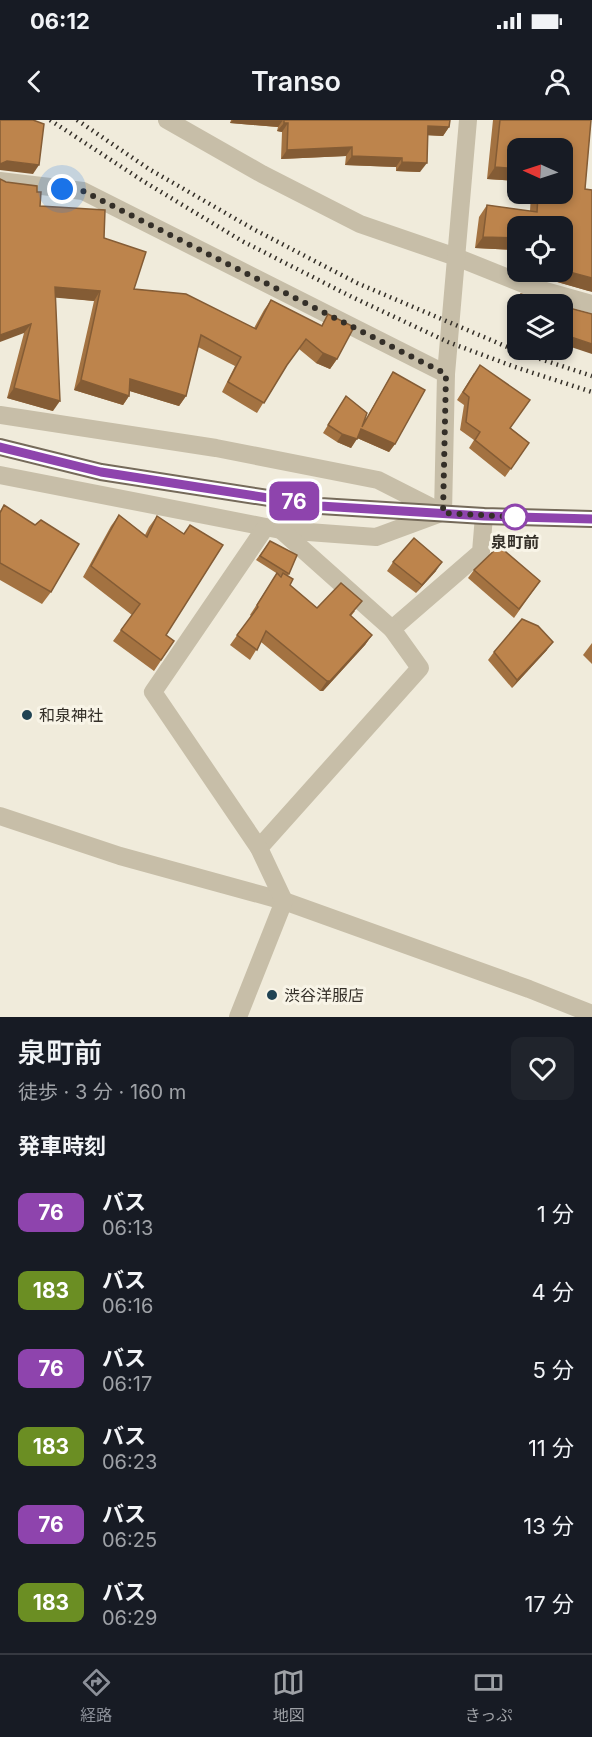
<!DOCTYPE html>
<html lang="ja">
<head>
<meta charset="utf-8">
<style>
	:root { --surface:#171b24; --page:#20242c; --text:#f1f3f6; --muted:#9ea1a6; --line:#363941; --accent:#8c9099 }
	body { margin:0; font-family:Inter,"Noto Sans JP",sans-serif; background:var(--page); color:var(--text); height:100vh; display:flex; flex-direction:column; font-size:22px; white-space:nowrap }
	* { box-sizing:border-box; margin:0 }
	p { font-size:20px; color:var(--muted) }
	.icon { flex:none; width:33px; height:33px; fill:none; stroke:currentColor; stroke-width:2; stroke-linecap:round; stroke-linejoin:round }
	.map { position:relative; height:897px; overflow:hidden }
	.panel { display:flex; flex-direction:column; background:var(--surface); flex:1 }
	.panel>* { flex:none }
	.badge { padding:0 12px; border-radius:9px; font-size:21px; line-height:39px }
	.needle { width:39px; rotate:273deg }
	.buttons { position:absolute; left:507px; top:18px; display:grid; gap:12px }
	.buttons a { display:grid; place-items:center; width:66px; height:66px; border-radius:12px; background:var(--surface); box-shadow:0 3px 9px #0003; font-size:30px }
	.you { position:absolute; width:30px; height:30px; margin:-15px; border:4px solid #fff; border-radius:50%; background:#1a73e8; box-shadow:0 0 0 9px #1a73e833 }
	.map>.badge { position:absolute; translate:-50% -50%; box-shadow:0 0 0 3px #fff }
	h2 { padding:0 18px; font-size:22px; line-height:54px }
	.round { display:grid; place-items:center; flex:none; width:63px; height:63px; border-radius:12px; background:var(--page) }
	.summary { display:flex; align-items:center; justify-content:space-between; height:102px; padding:0 18px }
	h1 { font-size:28px; font-weight:600; line-height:45px }
	ul { padding:0; list-style:none }
	li { display:flex; align-items:center; gap:18px; height:78px; padding:0 18px }
	li div { flex:1 }
	li b { display:block; font-size:22px }
	li em { font-style:normal }
	li .badge { min-width:66px; font-weight:700; text-align:center }
	.status { display:flex; justify-content:space-between; align-items:center; height:42px; padding:0 30px; background:var(--surface); direction:ltr }
	.status svg { height:16px; fill:currentColor }
	header { display:flex; justify-content:space-between; align-items:center; height:78px; padding:0 18px; background:var(--surface); font-size:27px; font-weight:600 }
	.tab-bar { display:flex; justify-content:space-around; align-items:center; height:84px; border-top:2px solid var(--line); background:var(--surface); font-size:16px; color:var(--muted) }
	.tab-bar a { display:grid; justify-items:center; gap:3px }
	.tab-bar .active { color:var(--accent) }
	.map>svg:first-child { display:block }
	.lines { fill:none; stroke-linecap:round; stroke-linejoin:round }
	.minor { stroke:#c7bea8; stroke-width:18 }
	.major { stroke:#756a5a; stroke-width:18 }
	.rail { stroke:#342f28; stroke-width:4.5; stroke-dasharray:1.5 4.5; stroke-linecap:butt }
	.wall { fill:#a37241 }
	.shaded-wall { fill:#845c35 }
	.building { fill:#bd844c; stroke:#845c35; stroke-width:1.5 }
	.line-casing { stroke:#fff; stroke-width:14 }
	.line { stroke:#8e44ad; stroke-width:9 }
	.walk { stroke:#342f28; stroke-width:6; stroke-dasharray:0 10.8 }
	.stop-dot { fill:#fff; stroke:#8e44ad; stroke-width:3 }
	.poi-dot { fill:#204353; stroke:#f8f4e7; stroke-width:2 }
	.labels { text-anchor:middle; dominant-baseline:central; stroke-width:6; stroke-linejoin:round; paint-order:stroke }
	.stop-label { font-size:16px; font-weight:bold; fill:#342f28; stroke:#f8f4e7 }
	.poi-label { font-size:16px; fill:#342f28; stroke:#f8f4e7; text-anchor:start }
</style>
</head>
<body>
<div class="status"><b>06:12</b><svg viewBox="0 0 49 12"><path d="M0 12V9h3v3zM5 12V6h3v6zM10 12V3h3v9zM15 12V0h3v12zM26 1h20v11H26zM47 4h2v5h-2z"/></svg></div>
<header><svg class="icon" aria-label="back" viewBox="0 0 24 24"><path d="M15 5l-7 7 7 7"/></svg>Transo<svg class="icon" aria-label="person" viewBox="0 0 24 24"><circle cx="12" cy="8" r="4"/><path d="M4 21q1-7 8-7t8 7"/></svg></header>
<div class="map">
<svg width="592" height="897" viewBox="0 0 592 897">
	<rect width="100%" height="100%" fill="#f0ebdb"/>
	<g class="lines">
		<g class="minor">
			<path d="M167 0 262 54 360 104 456 137 531 167 592 184"/>
			<path d="M0 61 83 71 446 254"/>
			<path d="M0 295 216 328 378 360 443 393"/>
			<path d="M0 355 281 410 376 417 441 393"/>
			<path d="M443 393 446 254 468 0"/>
			<path d="M392 509 481 432 484 396"/>
			<path d="M0 696 120 736 284 781 529 869 592 894"/>
			<path d="M259 728 420 548 392 509 281 410"/>
			<path d="M238 897 284 781 259 728 153 572 265 408"/>
		</g>
		<path class="major" d="M0 327 101 352 320 386 484 396 592 399"/>
		<g class="rail">
			<path d="M50 0 143 61 242 121 352 177 448 222 515 247 592 272"/>
			<path d="M77 0 149 49 255 110 357 163 519 232 592 256"/>
		</g>
	</g>
	<g class="wall">
		<path d="M231 0H450L449 7 443 16 427 15 420 52 396 51V47L345 45 346 36 281 39 282 12 277 11 278 7 230 3Z"/>
		<path d="M493 0H591L585 69 589 171 526 153V152H562V106H518V130L475 128 479 97 487 85 530 91 531 74H562L518 28V61L487 59Z"/>
		<path d="M6 62 37 72 40 86 104 118 134 169 254 208 264 190 271 180 321 206 328 194 337 239 330 249 316 243 299 229 286 246 257 293 222 272 235 246 198 227 186 276 179 286 130 271 129 276 123 285 74 270 94 181 56 177 53 291 7 278 24 213Z"/>
		<path d="M521 174 518 184V208L507 204 515 183Z"/>
		<path d="M393 252 395 324 389 332 357 318 351 328 337 322 323 313 346 276 364 302Z"/>
		<path d="M474 253 511 308 529 323 505 357 469 328 474 320 460 310 464 285 457 280Z"/>
		<path d="M4 385 35 405 51 472 42 484 0 460V391Z"/>
		<path d="M119 395 145 415 149 407 157 396 166 515 174 521 154 551 113 521 132 495 83 457 111 406Z"/>
		<path d="M270 421 297 435 288 456 290 465 317 488 355 491 351 496 372 515 365 525 323 571H320L261 522 250 540 230 525 251 496 250 495 277 453 281 457V456L256 440Z"/>
		<path d="M393 442 436 451 416 473 387 451Z"/>
		<path d="M474 450 540 461 514 498 468 458Z"/>
		<path d="M592 523V544L583 535Z"/>
		<path d="M547 530 512 568 488 540 494 532Z"/>
	</g>
	<g class="shaded-wall">
		<path d="M233 0H283L278 7 230 3Z"/>
		<path d="M284 3H288L282 12 277 11Z"/>
		<path d="M428 6 449 7 443 16 422 15Z"/>
		<path d="M352 27 346 36 281 39 287 30Z"/>
		<path d="M352 36 402 38 396 47 345 45Z"/>
		<path d="M7 41 39 45 33 54 0 50V44Z"/>
		<path d="M402 42 427 43 420 52 396 51Z"/>
		<path d="M495 47 518 49V61L487 59Z"/>
		<path d="M483 117 518 118V130L475 128Z"/>
		<path d="M562 150 592 158V172L526 153 527 152H562Z"/>
		<path d="M55 167 100 171 94 181 48 177Z"/>
		<path d="M512 196 518 198V208L507 204Z"/>
		<path d="M31 204 24 213 0 222V215Z"/>
		<path d="M562 214 592 224V234L562 224Z"/>
		<path d="M323 233 337 239 330 249 316 243Z"/>
		<path d="M130 259 186 276 179 286 123 269Z"/>
		<path d="M81 260 129 276 123 285 74 270Z"/>
		<path d="M14 268 60 281 53 291 7 278Z"/>
		<path d="M361 309 395 324 389 332 355 317Z"/>
		<path d="M342 314 357 319 351 328 337 322Z"/>
		<path d="M442 442 436 451 416 473 422 465Z"/>
		<path d="M372 515 365 525 323 571H320L327 561Z"/>
		<path d="M553 522 547 530 512 568 517 560Z"/>
	</g>
	<g class="building">
		<path d="M0 0H33L44 4 39 45 7 41 0 44Z"/>
		<path d="M284 0H450L449 7 428 6 427 43 402 42V38L352 36V27L287 30 288 3H284Z"/>
		<path d="M500 0H591L585 69 592 70V158L562 150V106H518V118L483 117 487 85 537 92 538 74H562V28H518V49L495 47Z"/>
		<path d="M0 59 6 62 37 66V72H41L40 86 105 90 104 118 146 132 134 169 186 174 256 209 271 180 322 206 328 194 354 207 337 239 323 233 306 219 287 245 264 283 228 262 241 237 201 215 186 276 130 259 129 276 81 260 100 171 55 167 60 281 14 268 31 204 0 215Z"/>
		<path d="M521 174 559 184H518V198L512 196Z"/>
		<path d="M562 186 592 194V224L562 214Z"/>
		<path d="M480 245 530 280 510 308 529 323 511 349 475 320 480 312 466 302 469 277 463 272Z"/>
		<path d="M393 252 425 270 395 324 361 309 357 319 342 314 328 305 346 276 367 293 362 307Z"/>
		<path d="M4 385 35 405 41 400 79 424 51 472 0 443V393Z"/>
		<path d="M119 395 147 417 157 396 184 414 190 405 223 425 166 515 174 521 161 540 121 510 140 484 91 446Z"/>
		<path d="M414 418 442 442 422 465 393 442Z"/>
		<path d="M270 421 297 435 289 454 260 436Z"/>
		<path d="M499 426 540 461 519 489 474 450Z"/>
		<path d="M277 453 281 457 283 453 293 459 290 465 317 488 341 463 362 481 350 495 372 515 330 561H327L266 511 257 530 237 515 258 487 257 485Z"/>
		<path d="M522 499 538 506 553 522 517 560 494 532Z"/>
	</g>
	<g class="lines">
		<g class="line-casing">
			<path id="line" d="M0 327 101 352 320 386 484 396 592 399"/>
		</g>
		<use href="#line" class="line"/>
		<path class="walk" d="M62 69 83 71 446 254 443 393 515 397"/>
	</g>
	<circle class="stop-dot" cx="515" cy="397" r="12"/>
	<g class="poi-dot">
		<circle cx="27" cy="595" r="6"/>
		<circle cx="272" cy="875" r="6"/>
	</g>
	<g class="labels">
		<g class="stop-label">
			<text x="515" y="422">泉町前</text>
		</g>
		<g class="poi-label">
			<text x="39" y="595">和泉神社</text>
			<text x="284" y="875">渋谷洋服店</text>
		</g>
	</g>
</svg>
<div class="buttons">
<a><svg class="needle" viewBox="-14 -14 28 28"><path d="M0-13l5 13h-10z" fill="#e53935"/><path d="M0 13l5-13h-10z" fill="#9ea1a6"/></svg></a>
<a><svg class="icon" aria-label="locate" viewBox="0 0 24 24"><circle cx="12" cy="12" r="6"/><path d="M12 2v4M12 18v4M2 12h4M18 12h4"/></svg></a>
<a><svg class="icon" aria-label="layers" viewBox="0 0 24 24"><path d="M12 4l9 5-9 5-9-5zM3 14l9 5 9-5"/></svg></a>
</div>
<div class="you" style="left:62px;top:69px"></div>
<b class="badge" style="left:294px;top:381px;background:#8e44ad;color:#fff">76</b>
</div>
<section class="panel">
<div class="summary"><div><h1>泉町前</h1><p>徒歩 · 3 分 · 160 m</p></div><a class="round"><svg class="icon" aria-label="heart" viewBox="0 0 24 24"><path d="M12 20l-8-8c-3-5 5-10 8-4 3-6 11-1 8 4z"/></svg></a></div>
<h2>発車時刻</h2>
<ul>
<li><span class="badge" style="background:#8e44ad;color:#fff">76</span><div><b>バス</b><p>06:13</p></div><em>1 分</em></li>
<li><span class="badge" style="background:#6b8e23;color:#fff">183</span><div><b>バス</b><p>06:16</p></div><em>4 分</em></li>
<li><span class="badge" style="background:#8e44ad;color:#fff">76</span><div><b>バス</b><p>06:17</p></div><em>5 分</em></li>
<li><span class="badge" style="background:#6b8e23;color:#fff">183</span><div><b>バス</b><p>06:23</p></div><em>11 分</em></li>
<li><span class="badge" style="background:#8e44ad;color:#fff">76</span><div><b>バス</b><p>06:25</p></div><em>13 分</em></li>
<li><span class="badge" style="background:#6b8e23;color:#fff">183</span><div><b>バス</b><p>06:29</p></div><em>17 分</em></li>
</ul>
</section>
<nav class="tab-bar">
<a class="active"><svg class="icon" aria-label="directions" viewBox="0 0 24 24"><path d="M12 3l9 9-9 9-9-9zM9 14v-3h6M13 9l2 2-2 2"/></svg>経路</a>
<a><svg class="icon" aria-label="map" viewBox="0 0 24 24"><path d="M3 6l6-2 6 2 6-2v14l-6 2-6-2-6 2zM9 4v14M15 6v14"/></svg>地図</a>
<a><svg class="icon" aria-label="tickets" viewBox="0 0 24 24"><path d="M3 7h18v10H3zM15 7v10"/></svg>きっぷ</a>
</nav>
</body>
</html>
